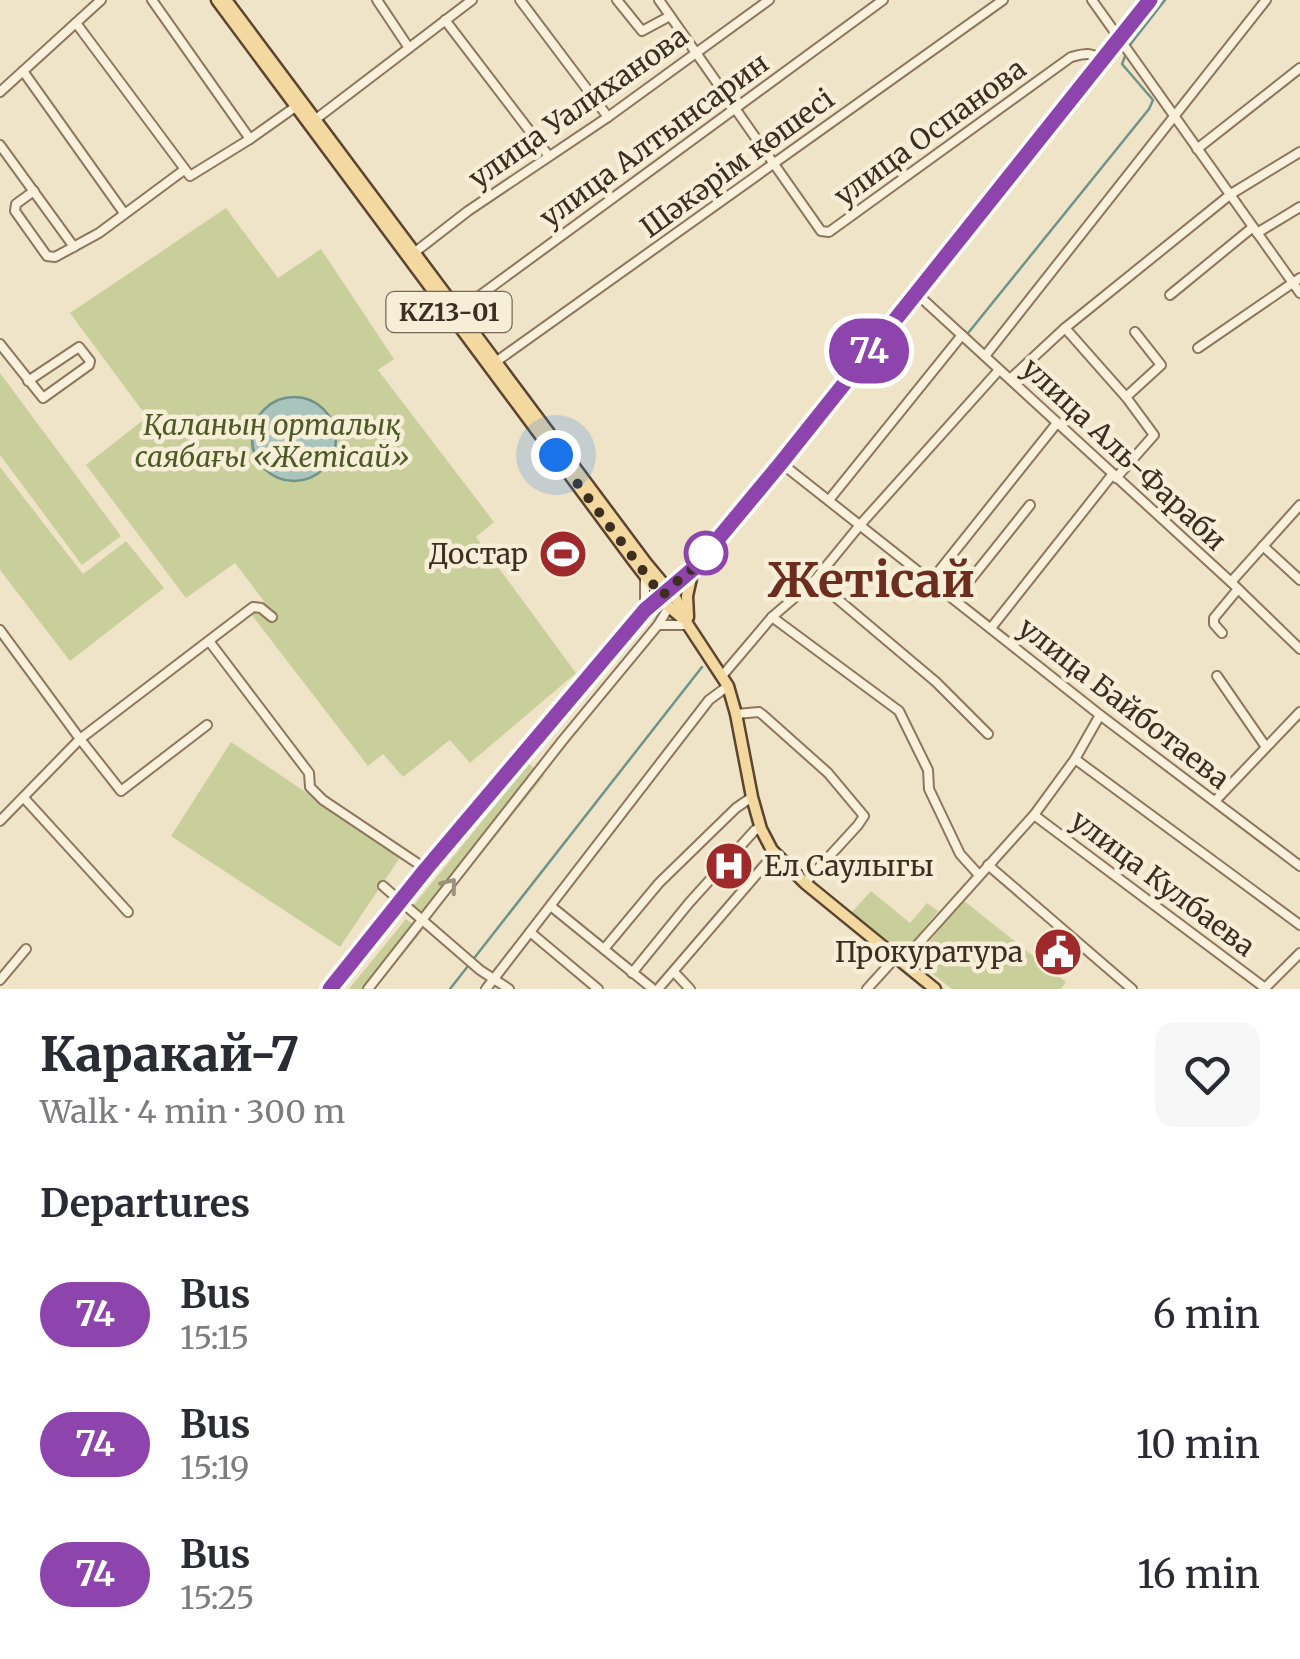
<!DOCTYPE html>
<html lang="en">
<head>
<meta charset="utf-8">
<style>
	:root { --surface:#fff; --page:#f7f7f7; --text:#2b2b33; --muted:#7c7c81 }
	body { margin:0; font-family:Merriweather,serif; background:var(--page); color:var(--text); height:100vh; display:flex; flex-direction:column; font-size:38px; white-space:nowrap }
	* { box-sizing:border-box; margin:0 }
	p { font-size:32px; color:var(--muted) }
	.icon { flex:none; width:55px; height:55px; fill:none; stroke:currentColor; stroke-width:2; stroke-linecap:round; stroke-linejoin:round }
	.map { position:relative; height:989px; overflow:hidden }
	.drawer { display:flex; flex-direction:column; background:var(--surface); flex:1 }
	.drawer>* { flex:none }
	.badge { padding:0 20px; border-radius:32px; font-size:35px; line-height:65px }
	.you { position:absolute; width:50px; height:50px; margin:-25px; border:8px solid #fff; border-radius:50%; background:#1a73e8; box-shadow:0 0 0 15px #1a73e833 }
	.map>.badge { position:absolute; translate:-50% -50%; box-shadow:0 0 0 5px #fff }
	h2 { padding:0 40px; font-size:38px; line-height:90px }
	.round { display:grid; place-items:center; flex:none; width:105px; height:105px; border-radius:20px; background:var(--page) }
	.head { display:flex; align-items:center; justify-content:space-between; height:170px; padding:0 40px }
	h1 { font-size:48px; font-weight:800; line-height:75px }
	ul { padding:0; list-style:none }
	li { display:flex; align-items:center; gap:30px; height:130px; padding:0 40px }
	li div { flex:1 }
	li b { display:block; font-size:38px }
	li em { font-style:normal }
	li .badge { min-width:110px; font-weight:700; text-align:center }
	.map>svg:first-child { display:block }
	.green { fill:#c9cf9b }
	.water { fill:#a9c4bc; stroke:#6f938a; stroke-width:2.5 }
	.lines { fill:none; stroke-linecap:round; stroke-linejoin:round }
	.stream { stroke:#6f938a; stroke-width:2.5 }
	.minor-casing { stroke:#8d765c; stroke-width:12 }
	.major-casing { stroke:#5b4430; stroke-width:15 }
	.minor { stroke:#faf1dc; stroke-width:8 }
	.major { stroke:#f3d9a0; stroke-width:10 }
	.oneway { stroke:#9c907e }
	.line-casing { stroke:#fff; stroke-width:22 }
	.line { stroke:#8e44ad; stroke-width:15 }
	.walk { stroke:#3d2e20; stroke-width:10; stroke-dasharray:0 18 }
	.stop-dot { fill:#fff; stroke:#8e44ad; stroke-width:5 }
	.labels { text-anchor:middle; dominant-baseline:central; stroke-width:9; stroke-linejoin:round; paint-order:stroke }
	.shield { fill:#f7eed8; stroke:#756857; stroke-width:2.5 }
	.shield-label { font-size:25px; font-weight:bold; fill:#3d2e20 }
	.street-label { font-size:28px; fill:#3d2e20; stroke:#f7eed8 }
	.park-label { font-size:28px; font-style:italic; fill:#4d5a26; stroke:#f7eed8 }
	.poi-label { font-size:28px; fill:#3d2e20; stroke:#f7eed8; text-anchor:end }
	.town-label { font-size:48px; font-weight:bold; fill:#6b2e1e; stroke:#f7eed8 }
</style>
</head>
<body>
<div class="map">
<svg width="1300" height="989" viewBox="0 0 1300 989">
	<rect width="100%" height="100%" fill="#f0e4c8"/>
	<g class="green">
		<path d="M226 208 278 278 321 249 394 359 378 370 494 522 476 537 576 673 470 763 450 740 403 777 383 754 368 766 251 614 264 601 235 563 186 598 86 465 147 417 70 313Z"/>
		<path d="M0 373 121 536 82 565 0 455Z"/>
		<path d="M0 467 83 574 126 541 164 588 70 661 0 570Z"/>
		<path d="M231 742 401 856 340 947 171 836Z"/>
		<path d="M529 764 544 776 429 919 413 906Z"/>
		<path d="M871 891 910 923 927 903 938 911 912 943 894 948 851 913Z"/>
		<path d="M963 900 1066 982 1061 989H952L915 960Z"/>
		<path d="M406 919 422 931 375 989H349Z"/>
	</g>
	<circle class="water" cx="294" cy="439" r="42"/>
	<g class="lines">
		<g class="stream">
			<path d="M1129 46 1165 0"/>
			<path d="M864 462 1149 109 1153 100 1122 64 1126 54"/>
			<path d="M450 989 702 667"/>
		</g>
		<g class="minor-casing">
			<g id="minor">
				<path d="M152 0 250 139"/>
				<path d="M377 0 409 48"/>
				<path d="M520 0 608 117"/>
				<path d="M617 0 642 31 670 16"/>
				<path d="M659 0 821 231 829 232 1071 57C1083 54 1091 51 1101 60"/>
				<path d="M1092 0 1300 293"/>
				<path d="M445 20 548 155"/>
				<path d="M76 23 190 176 250 139 298 105"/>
				<path d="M23 71 124 213"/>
				<path d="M0 92 101 0"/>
				<path d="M312 122 472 0"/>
				<path d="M0 145 74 247"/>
				<path d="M1197 149 1300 68"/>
				<path d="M34 191 16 204 15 211 47 256 55 257 99 233 184 170"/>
				<path d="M1257 233 1300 207"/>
				<path d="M410 256 468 211 608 117 769 0"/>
				<path d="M917 294 1231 582 1300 649"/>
				<path d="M1170 295 1253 227"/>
				<path d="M456 313 883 0"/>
				<path d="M1065 328 1126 397 1154 435 1116 478"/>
				<path d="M0 344 43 398 89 365 90 361 79 347 28 381"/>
				<path d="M1198 348 1300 278"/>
				<path d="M985 356 1266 0"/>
				<path d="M497 361 1003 0"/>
				<path d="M1010 379 1065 328 1231 194 1300 152"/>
				<path d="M1126 397 1161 365 1135 332"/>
				<path d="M781 463 1100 715 1300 866"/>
				<path d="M829 500 962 335"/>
				<path d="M1263 546 1300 580"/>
				<path d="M645 578V609"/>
				<path d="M815 580 936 682 988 734"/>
				<path d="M931 581 1057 423"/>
				<path d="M1231 582 1300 505"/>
				<path d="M955 599 1030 505"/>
				<path d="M772 617 899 711 928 770 929 789 960 854 979 875"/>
				<path d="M658 625H688"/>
				<path d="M991 628 1112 475"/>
				<path d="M0 630 80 739 121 791 207 725"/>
				<path d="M1222 633 1214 624V618L1238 589"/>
				<path d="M209 641 309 773 310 787 323 800 426 869"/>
				<path d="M722 676 772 617 815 580 860 525 999 370"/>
				<path d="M1217 676 1266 747"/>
				<path d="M736 714 759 712 763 715 828 773 864 816 858 825 805 883"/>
				<path d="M1075 759 1300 925"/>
				<path d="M24 798 128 912"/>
				<path d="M1215 801 1300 712"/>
				<path d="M1034 815 1265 988"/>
				<path d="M0 821 80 739 253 607 261 608 272 617"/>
				<path d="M988 865 1132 989"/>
				<path d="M383 886 480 970 509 989"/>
				<path d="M552 907 653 989"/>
				<path d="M530 932 598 989"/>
				<path d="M604 949 659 883 736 808 752 797"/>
				<path d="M902 962 1034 815 1075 759 1100 715"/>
				<path d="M674 972 690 989"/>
				<path d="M632 973 689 903 755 830 761 829"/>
				<path d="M0 980 26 949"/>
				<path d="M331 989 426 869 645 610 662 596"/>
				<path d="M368 989 563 740 658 625 669 607"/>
				<path d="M486 989 709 700 728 686"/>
				<path d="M658 989 775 853"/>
				<path d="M867 989 896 957"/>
				<path d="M1264 989 1300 953"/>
			</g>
		</g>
		<g class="major-casing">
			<g id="major">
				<path d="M217 0 633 560 669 607 682 618"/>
				<path d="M226 0 646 563 676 599 688 625 728 686 736 714 752 797 761 829 772 850 805 883 935 989"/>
				<path d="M667 591 693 569 781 463 1151 0"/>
				<path d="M688 617 687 596 693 569"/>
			</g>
		</g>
		<use href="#minor" class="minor"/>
		<use href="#major" class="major"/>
	</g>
	<defs><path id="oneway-chevron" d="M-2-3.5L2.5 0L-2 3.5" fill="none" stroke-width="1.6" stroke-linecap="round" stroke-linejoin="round" transform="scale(2.5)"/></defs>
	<use class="oneway" href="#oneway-chevron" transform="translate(450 885) rotate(-52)"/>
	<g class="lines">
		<g class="line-casing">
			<path id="line" d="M330 989 426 869 645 610 693 569 781 463 1150 0"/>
		</g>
		<use href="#line" class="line"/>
		<path class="walk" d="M556 455 662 596 686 573 693 569 715 542 706 553"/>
	</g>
	<defs>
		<g id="stadium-disc" transform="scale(2.5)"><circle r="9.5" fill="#9e2a2b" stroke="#f7eed8"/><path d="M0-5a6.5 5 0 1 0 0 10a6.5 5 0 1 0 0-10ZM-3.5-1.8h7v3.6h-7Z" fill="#fff"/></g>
		<g id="hospital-disc" transform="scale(2.5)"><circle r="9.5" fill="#9e2a2b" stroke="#f7eed8"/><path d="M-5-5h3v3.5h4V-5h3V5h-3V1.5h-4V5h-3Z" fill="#fff"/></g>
		<g id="civic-disc" transform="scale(2.5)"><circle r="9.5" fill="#9e2a2b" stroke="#f7eed8"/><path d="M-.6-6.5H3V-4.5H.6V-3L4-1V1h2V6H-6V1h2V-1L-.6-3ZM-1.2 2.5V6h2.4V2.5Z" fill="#fff"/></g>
	</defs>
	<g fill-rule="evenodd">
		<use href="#stadium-disc" x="563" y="554"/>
		<use href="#hospital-disc" x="729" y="866"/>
		<use href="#civic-disc" x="1058" y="952"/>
	</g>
	<circle class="stop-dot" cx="706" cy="553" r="20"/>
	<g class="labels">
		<rect class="shield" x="386.5" y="292" width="125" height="40" rx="8"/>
		<g class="shield-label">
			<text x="449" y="312">KZ13-01</text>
		</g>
		<g class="street-label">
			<text transform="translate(578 107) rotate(-35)">улица Уалиханова</text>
			<text transform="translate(930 132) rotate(-36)">улица Оспанова</text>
			<text transform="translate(654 140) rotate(-36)">улица Алтынсарин</text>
			<text transform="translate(737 163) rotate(-36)">Шәкәрім көшесі</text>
			<text transform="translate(1124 454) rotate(43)">улица Аль-Фараби</text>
			<text transform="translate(1124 703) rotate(38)">улица Байботаева</text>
			<text transform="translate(1163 883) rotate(37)">улица Кулбаева</text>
		</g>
		<g class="park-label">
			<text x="272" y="425">Қаланың орталық<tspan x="272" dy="32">саябағы «Жетісай»</tspan></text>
		</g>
		<g class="poi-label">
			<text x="528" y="554">Достар</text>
			<text x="764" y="866" text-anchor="start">Ел Саулыгы</text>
			<text x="1023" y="952">Прокуратура</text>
		</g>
		<g class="town-label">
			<text x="871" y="580">Жетісай</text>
		</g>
	</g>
</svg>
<div class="you" style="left:556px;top:455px"></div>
<b class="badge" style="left:869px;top:351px;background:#8e44ad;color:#fff">74</b>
</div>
<section class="drawer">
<div class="head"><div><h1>Каракай-7</h1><p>Walk · 4 min · 300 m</p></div><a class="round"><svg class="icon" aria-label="heart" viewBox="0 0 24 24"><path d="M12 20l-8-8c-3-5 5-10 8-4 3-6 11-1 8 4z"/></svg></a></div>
<h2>Departures</h2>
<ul>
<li><span class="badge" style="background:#8e44ad;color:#fff">74</span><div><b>Bus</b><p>15:15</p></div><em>6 min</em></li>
<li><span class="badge" style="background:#8e44ad;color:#fff">74</span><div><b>Bus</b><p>15:19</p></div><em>10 min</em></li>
<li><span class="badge" style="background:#8e44ad;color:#fff">74</span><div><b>Bus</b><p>15:25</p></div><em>16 min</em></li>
</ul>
</section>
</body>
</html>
